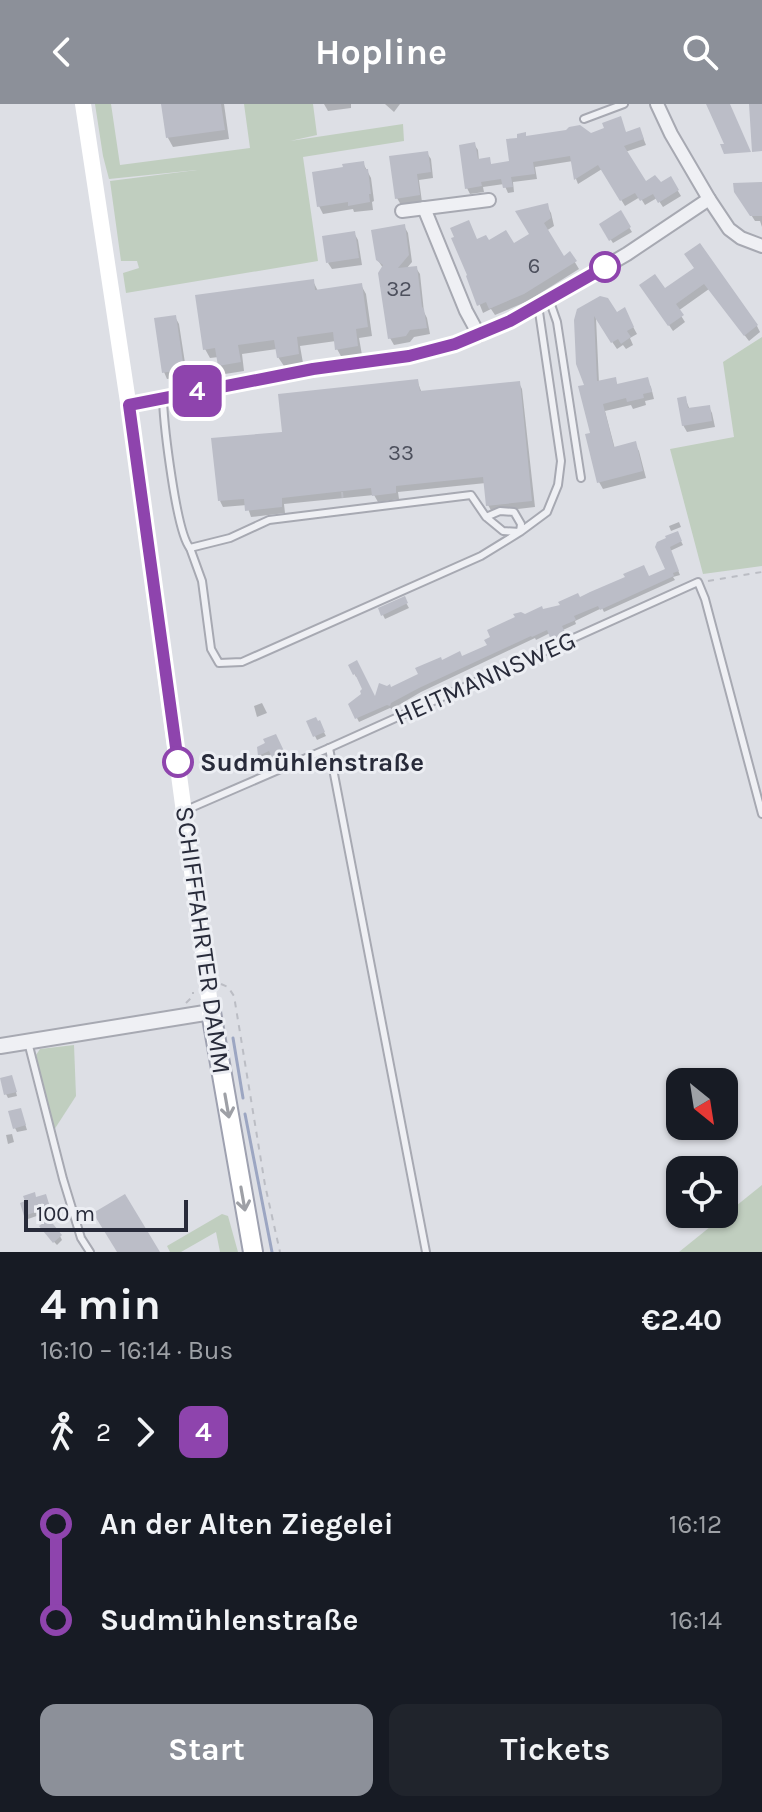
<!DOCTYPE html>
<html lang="en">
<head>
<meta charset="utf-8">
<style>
	:root { --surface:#171b24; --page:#20242c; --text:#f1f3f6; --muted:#9ea1a6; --accent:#8c9099 }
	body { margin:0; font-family:Karla,sans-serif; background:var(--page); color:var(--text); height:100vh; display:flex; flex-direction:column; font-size:30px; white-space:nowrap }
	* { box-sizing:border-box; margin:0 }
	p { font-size:26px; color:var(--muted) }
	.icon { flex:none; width:44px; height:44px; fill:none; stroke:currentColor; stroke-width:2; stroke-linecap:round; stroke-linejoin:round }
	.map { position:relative; height:1148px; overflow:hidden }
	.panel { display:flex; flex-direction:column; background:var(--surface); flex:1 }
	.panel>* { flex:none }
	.badge { padding:0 16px; border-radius:12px; font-size:28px; line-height:52px }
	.needle { width:52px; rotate:150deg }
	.tools { position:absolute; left:666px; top:964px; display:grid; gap:16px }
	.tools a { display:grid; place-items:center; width:72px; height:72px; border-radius:16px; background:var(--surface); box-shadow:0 2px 6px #0004; font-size:40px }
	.scale { position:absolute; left:24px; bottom:20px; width:164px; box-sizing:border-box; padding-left:8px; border:4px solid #282b3a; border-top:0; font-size:22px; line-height:28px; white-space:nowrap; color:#282b3a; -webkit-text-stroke:6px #eceef3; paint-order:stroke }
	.map>.badge { position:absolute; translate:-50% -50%; box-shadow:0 0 0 4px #fff }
	.legs { display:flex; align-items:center; gap:12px; height:88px; padding:0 40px; font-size:26px }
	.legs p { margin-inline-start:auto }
	.summary { display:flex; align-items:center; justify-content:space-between; height:136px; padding:0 40px }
	h1 { font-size:44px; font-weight:700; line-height:60px }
	.primary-button { display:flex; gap:16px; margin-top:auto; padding:16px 40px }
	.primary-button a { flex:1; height:92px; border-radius:16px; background:var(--accent); color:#fff; font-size:32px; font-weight:700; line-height:92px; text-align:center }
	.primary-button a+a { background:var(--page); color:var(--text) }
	ul { padding:0 40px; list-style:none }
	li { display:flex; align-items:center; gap:28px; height:96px; font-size:30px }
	li i { display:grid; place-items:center; width:12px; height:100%; margin:0 10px; background:currentColor }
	li i::after { content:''; width:20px; height:20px; margin:-10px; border:6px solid; border-radius:50%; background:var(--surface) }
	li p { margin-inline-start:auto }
	li:first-child i { background:linear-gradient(#0000 50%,currentColor 0) }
	li:last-child i { background:linear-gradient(currentColor 50%,#0000 0) }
	header { display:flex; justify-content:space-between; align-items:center; height:104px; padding:0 40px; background:var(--accent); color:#fff; font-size:36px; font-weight:700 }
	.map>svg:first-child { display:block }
	.green { fill:#c0cebf }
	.shadow { fill:#0003 }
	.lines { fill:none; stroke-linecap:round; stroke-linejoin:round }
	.stream { stroke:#9ca6c2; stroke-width:3 }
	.building { fill:#bbbdc7 }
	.service-casing { stroke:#a7a9b2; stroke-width:10 }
	.minor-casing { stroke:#a7a9b2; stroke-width:16 }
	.tertiary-casing { stroke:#a7a9b2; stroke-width:18 }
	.primary-casing { stroke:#9ea1b0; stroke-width:22 }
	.path { stroke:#bbbdc4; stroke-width:2; stroke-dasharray:6 6; stroke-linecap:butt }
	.service { stroke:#eff0f4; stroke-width:6 }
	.minor { stroke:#eff0f4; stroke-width:12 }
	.tertiary { stroke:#eff0f4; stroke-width:14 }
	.secondary { stroke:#fff; stroke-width:16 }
	.primary { stroke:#fff; stroke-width:18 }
	.oneway { stroke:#9ea0a6 }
	.line-1-casing { stroke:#fff; stroke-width:18 }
	.line-1 { stroke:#8e44ad; stroke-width:12 }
	.stop-1-dot { fill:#fff; stroke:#8e44ad; stroke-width:4 }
	.labels { text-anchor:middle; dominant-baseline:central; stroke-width:6; stroke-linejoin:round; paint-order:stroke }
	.number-label { font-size:22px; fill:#4d505d }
	.street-label { font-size:26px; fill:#282b3a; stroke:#eceef3 }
	.stop-label { font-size:26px; font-weight:bold; fill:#282b3a; stroke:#eceef3; text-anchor:start }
</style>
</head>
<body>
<header><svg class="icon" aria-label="back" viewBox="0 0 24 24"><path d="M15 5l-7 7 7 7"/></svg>Hopline<svg class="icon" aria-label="search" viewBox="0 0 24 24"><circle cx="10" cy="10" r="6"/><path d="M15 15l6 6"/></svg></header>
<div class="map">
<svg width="762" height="1148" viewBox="0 0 762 1148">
	<rect width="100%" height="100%" fill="#dddfe5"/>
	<g class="green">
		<path d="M95 0H111L120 61 250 44 244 0H313L317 31 290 37 403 20 404 37 303 53 318 157 126 189 123 169 139 164 137 157H121L110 77 197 66 109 75 103 52Z"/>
		<path d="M762 233V462L703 470 670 345 734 333 723 258Z"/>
		<path d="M74 941 76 992 54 1026 36 951 40 945Z"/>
		<path d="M762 1081V1148H679Z"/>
		<path d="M222 1110 228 1112 238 1148H220L216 1128 181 1148H170L167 1142Z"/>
	</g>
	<g class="shadow">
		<path d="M163 0H224L229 35 173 43 168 34Z"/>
		<path d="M324 0H351V4L328 7Z"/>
		<path d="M385 0H400L394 8Z"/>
		<path d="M626 30 642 31 646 41 625 48 645 80 660 81 670 74 681 92 663 103 657 94 645 101 640 93 625 102 602 65 578 80 576 75 573 57 535 63 537 75 513 78 514 88 508 89 504 80 483 83 484 88 470 90 467 84 474 40 478 46 479 57 489 56 492 62 511 59 527 34Z"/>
		<path d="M427 49 431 55 433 74 419 76 422 98 401 101 397 94Z"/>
		<path d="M363 59 371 74 374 97 372 98 373 106 354 108 353 105 323 110 319 102 345 65Z"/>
		<path d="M762 80V123L760 117H755L736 87Z"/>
		<path d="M547 102 551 109 554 122 546 127 563 154 570 150 579 165 528 197 495 211 491 205 483 209 469 173 477 137 513 142 531 131Z"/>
		<path d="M620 109 632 128 613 139 601 121Z"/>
		<path d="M404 122 408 129 412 158 406 165 416 164 420 170 424 208 427 214 430 230 414 233 410 238 394 241 390 234 383 164 377 155Z"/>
		<path d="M354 129 358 136 362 161 332 165 328 159Z"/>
		<path d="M696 165 757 222 760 228 749 237 709 185 678 207 685 218 673 227 646 187H665Z"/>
		<path d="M313 177 318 187 361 181 366 190 372 232 359 234 362 251 342 254 337 245 336 237 300 242 303 259 284 262 278 253 277 245 242 250 244 267 225 270 220 261 219 253 210 254 205 245Z"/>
		<path d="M624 206 637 230 630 234 633 241 626 245 623 241 617 245 596 214 599 279 615 275 618 282 647 276 651 283 654 295 645 297 646 301 633 305 631 301 605 307 615 345 635 340 639 347 646 374 603 385 599 378 593 330 579 207 616 211Z"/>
		<path d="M175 213 179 220 187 272 167 275 164 268Z"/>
		<path d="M417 277 422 289 519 279 522 285 535 403 492 408 488 401 486 379 398 388 399 395 378 398 374 391 284 400 285 409 251 413 247 401 223 403 220 397 284 330Z"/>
		<path d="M685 294 690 306 709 303 712 309 715 323 687 328 683 321Z"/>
		<path d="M679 418 681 423 671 427 669 422Z"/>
		<path d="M677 429 683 441 670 447 680 471 673 473 675 476 604 508 602 504 575 517 576 520 563 526 566 534 555 539 550 529 536 536 535 534 421 588 392 605 390 604 359 618 350 600 363 590 362 588 365 586 358 572 356 573 351 562 356 559 375 596 380 581 389 583 391 585 421 571 418 565 440 555 442 558 459 550 462 554 489 542 487 536 493 534 490 527 517 514 516 512H525L541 505 542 507 563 502 561 499 577 491 580 495 591 490 627 474 626 471 643 463 648 474 668 466 657 443 659 439Z"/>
		<path d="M404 495 409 504 385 515 380 505Z"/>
		<path d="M262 599 267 609 257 613 254 602Z"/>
		<path d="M308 618 319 619 326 632 317 636Z"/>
		<path d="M275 632 284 652 276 656 272 650 262 655 259 644Z"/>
		<path d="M13 977 17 992 8 994 6 990Z"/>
		<path d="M22 1010 27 1026 17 1028 15 1024Z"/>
		<path d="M12 1030 14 1038 8 1040 6 1031Z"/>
		<path d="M37 1095 47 1096 51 1107 28 1115 26 1111Z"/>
		<path d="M44 1127 60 1132 62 1136 57 1141Z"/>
	</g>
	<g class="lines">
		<g class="stream">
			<path d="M233 934 243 994"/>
			<path d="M245 1010 272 1148"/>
		</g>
	</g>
	<g class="building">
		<path d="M161 0H221L225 26 166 34Z"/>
		<path d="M706 0H730L751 48 724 50 720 40H724Z"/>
		<path d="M749 0H762V47L752 48Z"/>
		<path d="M621 12 626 28 640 23 644 35 624 42 646 77 655 71 661 78 671 72 679 86 658 99 653 90 640 97 635 89 620 97 598 61 574 76 570 52 533 58 535 70 511 73 513 83 503 84 501 75 481 78 482 82 465 85 459 41 475 38 478 55 490 53 491 60 509 57 506 35 517 34V30L526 28V32L566 26 569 23 580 21 591 29 604 24 602 19Z"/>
		<path d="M428 47 431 68 417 70 420 91 395 95 389 52Z"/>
		<path d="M364 57 365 65H368L371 90H369L370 98 348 102V98L317 103 312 68 343 63 342 60Z"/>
		<path d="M762 78V112H750L734 88 733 79Z"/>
		<path d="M548 99 551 114 544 119 564 152 570 147 577 157 524 190 489 205 486 198 477 202 470 183 466 172 467 171 451 134 454 133 450 124 469 116 477 135 486 131 489 136 506 126 514 139 529 130 515 107Z"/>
		<path d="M621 106 631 123 609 137 599 120Z"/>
		<path d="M405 120 409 151 398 164 417 162 422 203 424 205 427 224 410 226 406 232 388 235 378 169 383 161 376 156 371 126Z"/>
		<path d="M355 127 359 154 326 159 322 132Z"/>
		<path d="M700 139 758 221 744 232 704 180 676 200 684 211 668 222 639 181 655 170 665 184 694 164 684 150Z"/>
		<path d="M314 175 315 186 362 179 368 223 356 225 358 242 335 246 333 228 297 233 299 250 277 254 274 236 238 241 241 258 218 262 215 244 203 246 195 191Z"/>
		<path d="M600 192 608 194 617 208 625 203 634 223 627 227 631 233 621 240 618 235 611 239 594 212 597 277 616 273 617 280 648 273 652 288 643 290 644 294 627 298 626 294 603 300 614 343 636 337 643 367 597 379 585 330 590 329 578 282 584 281 576 260 574 216 577 205Z"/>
		<path d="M176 211 184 265 162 269 154 214Z"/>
		<path d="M418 275 420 287 520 277 532 397 486 402 483 373 396 382V389L372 392 371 384 282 394V403L245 407 244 395 218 397 211 334 282 328 278 290Z"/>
		<path d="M686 292 688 304 710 301 712 317 682 322 677 294Z"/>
		<path d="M678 427 682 437 670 443 679 467 673 469 674 472 600 506 598 502 574 512 576 516 562 522 566 530 551 536 547 526 532 533 531 532 419 584 391 599 390 602 387 601 355 615 348 600 361 590 360 587 362 585 355 570 353 571 348 561 357 556 375 592 379 579 387 582 390 580 391 583 418 570 415 564 441 553 442 556 460 547 462 552 487 541 484 536 490 533 487 526 515 513 513 510 521 508 525 510 542 502 543 505 560 501 558 498 578 489 580 493 590 488 625 473 623 470 644 461 649 472 665 465 655 443 657 438 666 434 665 432Z"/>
		<path d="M405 492 408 499 381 512 378 504Z"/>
		<path d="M316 613 318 617 320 616 325 628 313 633 306 617Z"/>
		<path d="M276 630 284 647 272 653 269 647 258 652 257 643 265 639 263 635Z"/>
		<path d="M12 971 17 988 4 991 0 974Z"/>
		<path d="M21 1004 26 1021 13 1025 8 1007Z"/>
		<path d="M35 1088 36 1093 46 1090 50 1103 24 1112 20 1099 25 1097 23 1092Z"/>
		<path d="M125 1090 160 1148H117L93 1109Z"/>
		<path d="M49 1115 62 1131 53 1139 39 1122Z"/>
	</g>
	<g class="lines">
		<g class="service-casing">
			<g id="service">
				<path d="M584 15 624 0"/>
				<path d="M549 195 557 218 581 374"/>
				<path d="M163 296C164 321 176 428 190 444"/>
				<path d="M486 413 500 407 514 408 521 420 520 428 503 427 486 413 471 391 269 416 230 434 190 444 202 477 211 545 219 559 242 558 481 452 520 428 547 408 558 381 561 357 538 201"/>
				<path d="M329 644 426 1148"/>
				<path d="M186 706 329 644 698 478 705 495 762 710"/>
				<path d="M28 938 63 1075 81 1134 90 1148"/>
			</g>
		</g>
		<g class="minor-casing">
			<g id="minor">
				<path d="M657 0 671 30 709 95 729 125 741 134 762 142"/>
				<path d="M424 104 466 207 479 231"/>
				<path d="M402 107 489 96"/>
				<path d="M129 301 313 265 409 252 455 240 510 217 603 164 627 150 709 95"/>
			</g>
		</g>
		<g class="tertiary-casing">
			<path id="tertiary" d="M0 942 211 908"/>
		</g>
		<g class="primary-casing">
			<path id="primary" d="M211 908 253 1148"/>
		</g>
		<g class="path">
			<path d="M342 388 343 398"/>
			<path d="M708 477 762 468"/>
			<path d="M221 880 228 883 234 892 265 1081 280 1148"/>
			<path d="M186 899 193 892V888"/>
		</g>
		<use href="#service" class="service"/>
		<use href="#minor" class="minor"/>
		<use href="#tertiary" class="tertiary"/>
		<path class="secondary" d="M83 0 133 331 211 908"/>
		<use href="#primary" class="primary"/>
	</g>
	<defs><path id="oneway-shaft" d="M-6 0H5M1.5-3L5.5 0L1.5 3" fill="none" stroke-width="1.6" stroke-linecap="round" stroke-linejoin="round" transform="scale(2)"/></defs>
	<g class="oneway">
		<use href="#oneway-shaft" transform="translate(227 1002) rotate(80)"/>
		<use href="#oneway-shaft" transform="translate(243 1095) rotate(80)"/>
	</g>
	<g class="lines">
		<g class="line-1-casing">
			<path id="line-1" d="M178 658 129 301 313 265 409 252 455 240 510 217 605 163"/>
		</g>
		<use href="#line-1" class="line-1"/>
	</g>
	<g class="stop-1-dot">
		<circle cx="605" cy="163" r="14"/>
		<circle cx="178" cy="658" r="14"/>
	</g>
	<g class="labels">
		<g class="number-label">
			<text x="534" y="162">6</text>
			<text x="399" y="185">32</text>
			<text x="401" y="349">33</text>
		</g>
		<g class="street-label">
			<text transform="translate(485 574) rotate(-24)">HEITMANNSWEG</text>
			<text transform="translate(203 836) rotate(82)">SCHIFFFAHRTER DAMM</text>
		</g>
		<g class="stop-label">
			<text x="200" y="658">Sudmühlenstraße</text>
		</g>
	</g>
</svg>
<div class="tools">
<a><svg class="needle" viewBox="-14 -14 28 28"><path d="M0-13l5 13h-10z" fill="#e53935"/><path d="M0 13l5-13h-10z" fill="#9ea1a6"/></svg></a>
<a><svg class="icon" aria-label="locate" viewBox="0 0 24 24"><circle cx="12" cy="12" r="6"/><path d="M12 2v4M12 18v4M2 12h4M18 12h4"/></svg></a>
</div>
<div class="scale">100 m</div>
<b class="badge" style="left:197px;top:287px;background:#8e44ad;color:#fff">4</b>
</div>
<section class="panel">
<div class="summary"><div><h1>4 min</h1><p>16:10 – 16:14 · Bus</p></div><b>€2.40</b></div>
<div class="legs"><svg class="icon" aria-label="walk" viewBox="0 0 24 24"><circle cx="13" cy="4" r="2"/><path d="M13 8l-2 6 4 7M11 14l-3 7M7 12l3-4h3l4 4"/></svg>2<svg class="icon" aria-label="forward" viewBox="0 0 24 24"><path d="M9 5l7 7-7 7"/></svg><b class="badge" style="background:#8e44ad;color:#fff">4</b></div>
<ul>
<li><i style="color:#8e44ad"></i><b>An der Alten Ziegelei</b><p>16:12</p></li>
<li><i style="color:#8e44ad"></i><b>Sudmühlenstraße</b><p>16:14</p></li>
</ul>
<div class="primary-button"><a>Start</a><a>Tickets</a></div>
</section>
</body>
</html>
